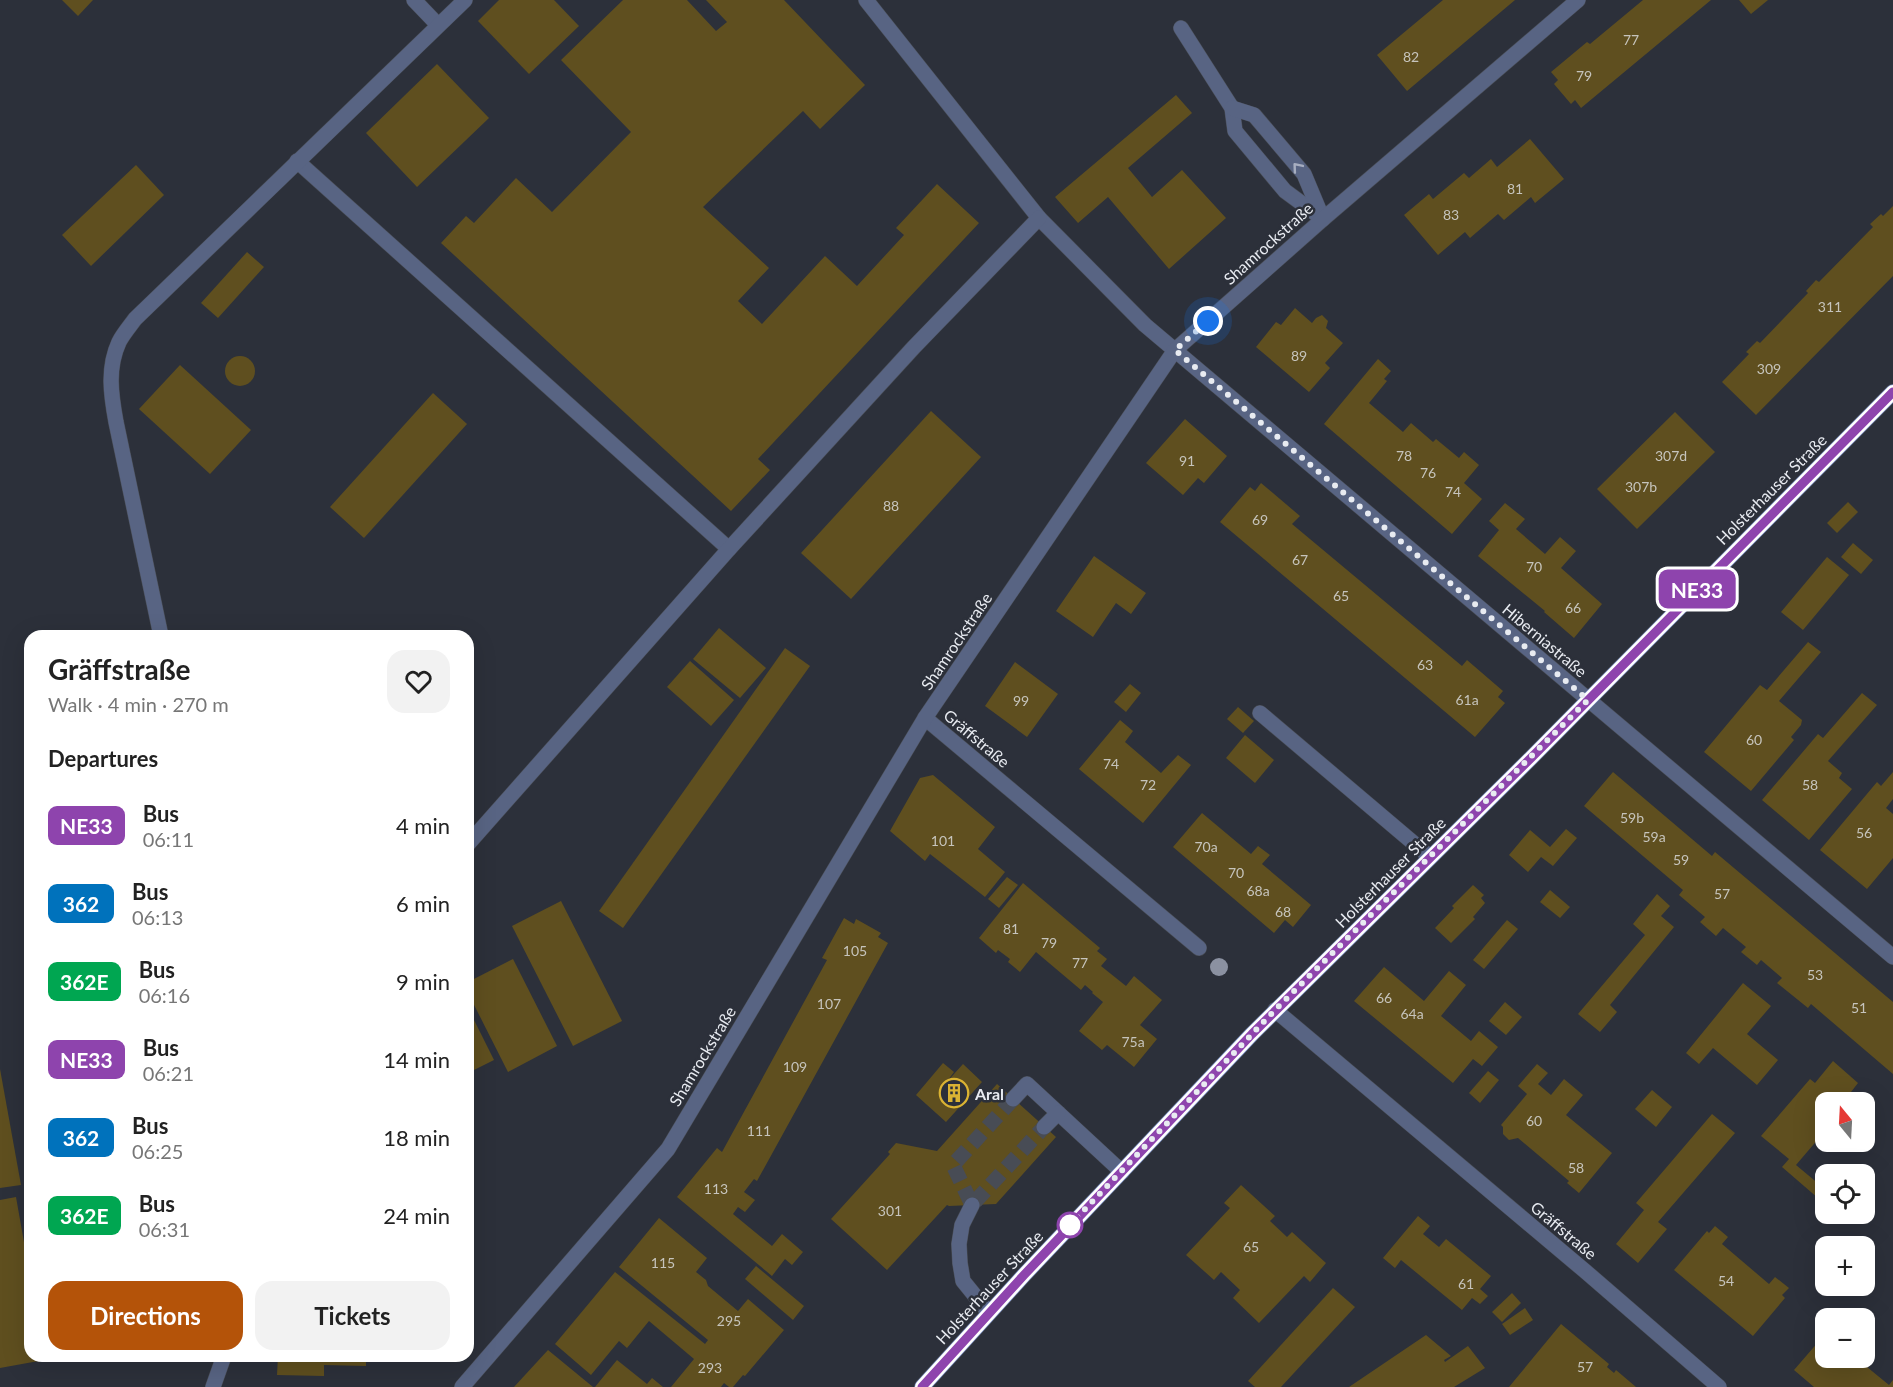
<!DOCTYPE html>
<html lang="en">
<head>
<meta charset="utf-8">
<style>
	:root { --surface:#fff; --page:#f2f2f2; --text:#222; --muted:#767676; --accent:#b45309 }
	body { margin:0; font-family:Lato,sans-serif; background:var(--page); color:var(--text); height:100vh; display:flex; flex-direction:column; font-size:22px; white-space:nowrap }
	* { box-sizing:border-box; margin:0 }
	p { font-size:20px; color:var(--muted) }
	.icon { flex:none; width:33px; height:33px; fill:none; stroke:currentColor; stroke-width:2; stroke-linecap:round; stroke-linejoin:round }
	.map { position:relative; flex:1; overflow:hidden }
	.drawer { position:absolute; left:24px; top:630px; width:450px; height:732px; display:flex; flex-direction:column; background:var(--surface); border-radius:18px; box-shadow:0 6px 24px #0002 }
	.drawer>* { flex:none }
	.badge { padding:0 12px; border-radius:9px; font-size:21px; line-height:39px }
	.needle { width:39px; rotate:342deg }
	.controls { position:absolute; left:1815px; top:1092px; display:grid; gap:12px }
	.controls a { display:grid; place-items:center; width:60px; height:60px; border-radius:12px; background:var(--surface); box-shadow:0 6px 24px #0002; font-size:30px }
	.you { position:absolute; width:30px; height:30px; margin:-15px; border:4px solid #fff; border-radius:50%; background:#1a73e8; box-shadow:0 0 0 9px #1a73e833 }
	.map>.badge { position:absolute; translate:-50% -50%; box-shadow:0 0 0 3px #fff }
	h2 { padding:0 24px; font-size:22px; line-height:54px }
	.round { display:grid; place-items:center; flex:none; width:63px; height:63px; border-radius:18px; background:var(--page) }
	.summary { display:flex; align-items:center; justify-content:space-between; height:102px; padding:0 24px }
	h1 { font-size:28px; font-weight:700; line-height:45px }
	.primary-button { display:flex; gap:12px; margin-top:auto; padding:12px 24px }
	.primary-button a { flex:1; height:69px; border-radius:18px; background:var(--accent); color:#fff; font-size:24px; font-weight:700; line-height:69px; text-align:center }
	.primary-button a+a { background:var(--page); color:var(--text) }
	ul { padding:0; list-style:none }
	li { display:flex; align-items:center; gap:18px; height:78px; padding:0 24px }
	li div { flex:1 }
	li b { display:block; font-size:22px }
	li em { font-style:normal }
	li .badge { min-width:66px; font-weight:700; text-align:center }
	.map>svg:first-child { display:block }
	.building { fill:#5f4f1f }
	.lines { fill:none; stroke-linecap:round; stroke-linejoin:round }
	.minor-tunnel { stroke:#484c55; stroke-width:15; stroke-dasharray:15 8; stroke-linecap:butt }
	.minor-casing { stroke:#4a4e57; stroke-width:16 }
	.major-casing { stroke:#4a4e57; stroke-width:16 }
	.minor { stroke:#586483; stroke-width:15 }
	.major { stroke:#7e96d6; stroke-width:15 }
	.tree { fill:#8b91a1 }
	.oneway { stroke:#a7aec0 }
	.line-casing { stroke:#fff; stroke-width:14 }
	.line { stroke:#8e44ad; stroke-width:9 }
	.walk { stroke:#e8ebf1; stroke-width:6; stroke-dasharray:0 10.8 }
	.stop-dot { fill:#fff; stroke:#8e44ad; stroke-width:3 }
	.labels { text-anchor:middle; dominant-baseline:central; stroke-width:5; stroke-linejoin:round; paint-order:stroke }
	.number-label { font-size:14px; fill:#c6c4bc }
	.street-label { font-size:16px; fill:#e8ebf1; stroke:#2c303a }
	.poi-label { font-size:16px; font-weight:bold; fill:#e8ebf1; stroke:#2c303a; text-anchor:start }
</style>
</head>
<body>
<div class="map">
<svg width="1893" height="1387" viewBox="0 0 1893 1387">
	<rect width="100%" height="100%" fill="#2c303a"/>
	<g class="building">
		<path d="M62 0H93L78 16Z"/>
		<path d="M499 0H554L579 26 529 74 478 21Z"/>
		<path d="M623 0H687L716 31 727 22 706 0H784L865 85 820 129 803 111 703 207 769 268 738 301 762 324 825 256 857 286 904 235 896 228 937 184 979 223 758 459 770 470 731 511 441 243 466 216 474 223 516 178 552 212 631 132 561 60Z"/>
		<path d="M1443 0H1515L1407 91 1377 55Z"/>
		<path d="M1643 0H1711L1581 108 1575 100 1571 104 1554 84 1558 80 1551 72 1587 42 1590 44Z"/>
		<path d="M1739 0H1768L1751 14Z"/>
		<path d="M437 64 489 118 417 187 366 133Z"/>
		<path d="M1176 95 1192 113 1128 168 1152 197 1182 170 1226 218 1169 269 1108 197 1078 223 1055 197Z"/>
		<path d="M1530 139 1564 179 1535 203 1531 197 1504 220 1498 214 1470 238 1465 232 1438 255 1404 215 1429 194 1433 199 1464 173 1469 178 1491 159 1497 167Z"/>
		<path d="M136 165 164 195 91 266 62 235Z"/>
		<path d="M1893 206V276L1756 415 1722 382 1749 354 1746 352 1757 341 1760 343 1808 293 1806 291 1816 280 1819 282 1873 227 1870 224 1881 214 1883 216Z"/>
		<path d="M247 252 264 267 218 318 201 303Z"/>
		<path d="M1295 308 1312 323 1316 318 1322 315 1328 321 1326 328 1343 343 1325 363 1330 368 1309 392 1256 347 1276 322 1281 325Z"/>
		<circle cx="240" cy="371" r="15"/>
		<path d="M1378 359 1391 371 1384 379 1387 381 1369 403 1403 432 1411 423 1433 442 1436 439 1459 458 1464 452 1479 465 1464 483 1482 499 1452 534 1324 424Z"/>
		<path d="M180 365 251 430 210 474 139 409Z"/>
		<path d="M433 393 467 424 364 538 330 507Z"/>
		<path d="M931 411 981 457 851 599 801 553Z"/>
		<path d="M1675 412 1715 452 1637 529 1597 489Z"/>
		<path d="M1185 419 1227 456 1204 483 1198 478 1183 495 1146 463Z"/>
		<path d="M1261 483 1300 516 1292 524 1462 666 1467 660 1503 691 1498 697 1505 703 1475 737 1220 522 1250 487 1255 491Z"/>
		<path d="M1848 502 1858 512 1837 533 1827 523Z"/>
		<path d="M1505 503 1525 519 1516 529 1545 554 1560 537 1576 551 1561 568 1602 604 1574 638 1544 612 1545 611 1478 556 1499 530 1489 521Z"/>
		<path d="M1853 543 1873 560 1861 574 1841 557Z"/>
		<path d="M1094 556 1146 593 1131 614 1116 603 1093 637 1056 611Z"/>
		<path d="M1827 557 1849 575 1803 630 1781 612Z"/>
		<path d="M719 628 766 668 740 698 693 659Z"/>
		<path d="M1808 642 1821 652 1779 701 1802 720 1801 725 1791 737 1794 740 1751 791 1704 752 1760 685 1767 690Z"/>
		<path d="M785 648 810 666 623 928 599 911Z"/>
		<path d="M690 661 734 700 711 726 667 687Z"/>
		<path d="M1015 662 1058 694 1027 737 985 706Z"/>
		<path d="M1130 684 1141 693 1126 712 1114 702Z"/>
		<path d="M1862 693 1877 705 1828 761 1842 773 1839 778 1852 789 1809 840 1762 800 1818 734 1823 738Z"/>
		<path d="M1238 707 1254 721 1243 733 1227 719Z"/>
		<path d="M1120 720 1133 731 1125 742 1161 773 1178 755 1191 765 1143 823 1079 769Z"/>
		<path d="M1245 735 1274 760 1255 783 1226 758Z"/>
		<path d="M1613 772 1712 856 1715 852 1893 1002V1074L1811 1004 1808 1008 1777 983 1782 978 1761 960 1757 965 1741 952 1746 947 1723 928 1716 936 1700 922 1705 917 1679 895 1683 890 1584 806Z"/>
		<path d="M1893 772V799L1886 808 1893 814V858L1867 889 1820 850 1877 782 1881 786Z"/>
		<path d="M933 775 995 827 978 849 1005 872 985 897 930 854 925 861 890 831 920 778Z"/>
		<path d="M1202 813 1251 854 1258 846 1270 855 1262 864 1311 905 1293 927 1285 920 1274 933 1173 847Z"/>
		<path d="M1566 829 1577 838 1553 866 1541 857 1528 872 1509 855 1530 830 1550 847Z"/>
		<path d="M1007 877 1018 885 999 908 988 899Z"/>
		<path d="M1023 883 1100 948 1097 951 1107 959 1101 966 1126 986 1134 976 1162 1000 1140 1025 1157 1039 1134 1067 1107 1045 1102 1050 1079 1031 1103 1002 1092 993 1093 992 1085 985 1081 990 1036 952 1020 972 1008 962 1010 959 998 950 996 953 979 938Z"/>
		<path d="M1473 885 1484 895 1481 898 1485 903 1473 917 1475 919 1451 943 1435 928 1454 908 1452 906Z"/>
		<path d="M1550 890 1570 907 1560 918 1540 902Z"/>
		<path d="M1657 894 1670 906 1661 916 1674 927 1610 1005 1617 1012 1600 1032 1578 1014 1645 935 1633 924Z"/>
		<path d="M561 901 622 1021 573 1046 512 926Z"/>
		<path d="M844 918 854 924 856 919 881 933 878 937 888 943 757 1181 754 1179 744 1192 755 1200 745 1212 738 1207 733 1214 772 1246 782 1234 803 1252 792 1265 785 1259 772 1276 677 1197 717 1148 722 1152 827 960 822 958Z"/>
		<path d="M1507 920 1518 929 1484 969 1473 960Z"/>
		<path d="M513 959 557 1046 508 1072 468 993V982Z"/>
		<path d="M1384 967 1424 1001 1449 971 1466 985 1441 1016 1471 1041 1479 1031 1498 1047 1482 1066 1473 1059 1453 1083 1354 1001Z"/>
		<path d="M1743 983 1771 1006 1747 1034 1778 1060 1757 1085 1713 1048 1699 1064 1686 1053Z"/>
		<path d="M1505 1002 1522 1017 1506 1035 1489 1021Z"/>
		<path d="M468 1008 494 1060 468 1073Z"/>
		<path d="M1833 1061 1858 1083 1851 1092 1855 1096 1850 1102 1845 1098 1842 1102H1826V1122L1820 1128 1825 1131 1796 1165 1826 1190V1205L1782 1167 1789 1159 1761 1136 1810 1079 1815 1083Z"/>
		<path d="M943 1063 954 1072 945 1084 963 1064 982 1082 946 1122 916 1095Z"/>
		<path d="M1537 1064 1548 1073 1538 1084 1551 1095 1564 1079 1583 1095 1566 1115 1612 1153 1579 1193 1567 1183 1569 1181 1518 1138 1509 1140 1503 1134V1127L1501 1125 1527 1094 1518 1086Z"/>
		<path d="M0 1069 21 1185 0 1188Z"/>
		<path d="M1488 1071 1499 1080 1480 1103 1469 1093Z"/>
		<path d="M997 1084 1056 1137 996 1204 949 1206 947 1205 887 1270 831 1219 890 1154 888 1152 896 1143 937 1151Z"/>
		<path d="M1652 1090 1672 1107 1656 1127 1635 1109Z"/>
		<path d="M1712 1114 1735 1133 1658 1222 1667 1229 1638 1263 1616 1244 1644 1210 1636 1203Z"/>
		<path d="M1241 1185 1275 1216 1270 1221 1287 1237 1292 1232 1326 1263 1310 1282 1304 1276 1259 1323 1233 1298 1240 1290 1221 1272 1214 1280 1186 1255 1230 1208 1224 1203Z"/>
		<path d="M16 1197 30 1276V1356H44V1360L0 1368V1200Z"/>
		<path d="M1418 1216 1430 1226 1423 1234 1439 1247 1446 1239 1491 1276 1480 1289 1488 1296 1480 1304 1472 1298 1462 1310 1401 1260 1395 1268 1383 1258Z"/>
		<path d="M659 1218 707 1258 696 1272 706 1280 708 1286 738 1311 748 1299 784 1330 745 1376 743 1375 733 1387H729L724 1383 721 1387H671L694 1359 649 1321 627 1348 619 1341 591 1375 555 1344 615 1272 705 1344 708 1340 619 1267Z"/>
		<path d="M1715 1226 1728 1237 1722 1244 1769 1284 1775 1277 1789 1288 1782 1295 1785 1298 1753 1336 1674 1270 1707 1231 1709 1233Z"/>
		<path d="M756 1266 804 1306 793 1320 745 1279Z"/>
		<path d="M1333 1288 1355 1307 1281 1387H1255L1248 1381Z"/>
		<path d="M1512 1293 1521 1303 1502 1322 1492 1312Z"/>
		<path d="M1525 1308 1533 1320 1510 1335 1502 1324Z"/>
		<path d="M1561 1324 1609 1364 1607 1367 1614 1373 1616 1370 1636 1387H1509Z"/>
		<path d="M1826 1333V1358H1856L1889 1385 1893 1380V1387H1814L1794 1370Z"/>
		<path d="M1426 1335 1451 1356 1444 1360 1445 1362 1468 1346 1485 1368 1454 1387H1349Z"/>
		<path d="M548 1350 593 1387H514Z"/>
		<path d="M278 1356H366V1366L324 1365V1376L277 1375Z"/>
		<path d="M617 1360 647 1384 652 1378 663 1387H595Z"/>
	</g>
	<g class="lines">
		<path class="minor-tunnel" d="M1013 1099 953 1165 972 1205 1044 1127"/>
		<g class="minor-casing">
			<g id="minor">
				<path d="M414 0 438 25"/>
				<path d="M866 0 1039 218 1145 325 1893 957"/>
				<path d="M1181 28 1232 108 1235 131 1285 191 1323 219"/>
				<path d="M1232 108 1254 115 1304 174 1322 217"/>
				<path d="M297 161 729 549"/>
				<path d="M161 636 116 422C111 395 107 368 119 342 123 334 130 326 135 319L465 0"/>
				<path d="M1260 713 1430 857"/>
				<path d="M925 718 1199 948"/>
				<path d="M468 844 729 549 914 347 1039 218"/>
				<path d="M1275 1010 1585 1271 1719 1387"/>
				<path d="M1013 1099 1027 1084 1122 1172"/>
				<path d="M1044 1127 1058 1113"/>
				<path d="M972 1205 962 1225 959 1244 960 1263 963 1281 989 1313"/>
				<path d="M213 1387 224 1356"/>
				<path d="M462 1387 668 1149 925 718 1175 350 1323 219 1578 0"/>
			</g>
		</g>
		<g class="major-casing">
			<path id="major" d="M922 1387 1024 1275 1252 1034 1531 758 1893 392"/>
		</g>
		<use href="#minor" class="minor"/>
		<use href="#major" class="major"/>
	</g>
	<circle class="tree" cx="1219" cy="967" r="9"/>
	<defs><path id="oneway-chevron" d="M-2-3.5L2.5 0L-2 3.5" fill="none" stroke-width="1.6" stroke-linecap="round" stroke-linejoin="round" transform="scale(1.5)"/></defs>
	<use class="oneway" href="#oneway-chevron" transform="translate(1297 167) rotate(-130)"/>
	<g class="lines">
		<g class="line-casing">
			<path id="line" d="M922 1387 1024 1275 1252 1034 1531 758 1893 392"/>
		</g>
		<use href="#line" class="line"/>
		<path class="walk" d="M1070 1225 1275 1010 1588 700 1175 350 1208 321"/>
	</g>
	<defs>
		<g id="building-ring" transform="scale(1.5)"><circle r="9.5" fill="#2c303a" stroke="#dab333" stroke-width="1.5"/><path d="M-4-6H4V6H1V3H-1V6H-4ZM-2.5-4.3h1.7v1.8h-1.7ZM.8-4.3h1.7v1.8H.8ZM-2.5-1h1.7V.8h-1.7ZM.8-1h1.7V.8H.8Z" fill="#dab333"/></g>
	</defs>
	<g fill-rule="evenodd">
		<use href="#building-ring" x="954" y="1093"/>
	</g>
	<circle class="stop-dot" cx="1070" cy="1225" r="12"/>
	<g class="labels">
		<g class="number-label">
			<text x="1631" y="39">77</text>
			<text x="1411" y="56">82</text>
			<text x="1584" y="75">79</text>
			<text x="1515" y="188">81</text>
			<text x="1451" y="214">83</text>
			<text x="1830" y="306">311</text>
			<text x="1299" y="355">89</text>
			<text x="1769" y="368">309</text>
			<text x="1404" y="455">78</text>
			<text x="1671" y="455">307d</text>
			<text x="1187" y="460">91</text>
			<text x="1428" y="472">76</text>
			<text x="1641" y="486">307b</text>
			<text x="1453" y="491">74</text>
			<text x="891" y="505">88</text>
			<text x="1260" y="519">69</text>
			<text x="1300" y="559">67</text>
			<text x="1534" y="566">70</text>
			<text x="1341" y="595">65</text>
			<text x="1573" y="607">66</text>
			<text x="1425" y="664">63</text>
			<text x="1467" y="699">61a</text>
			<text x="1021" y="700">99</text>
			<text x="1754" y="739">60</text>
			<text x="1111" y="763">74</text>
			<text x="1148" y="784">72</text>
			<text x="1810" y="784">58</text>
			<text x="1632" y="817">59b</text>
			<text x="1864" y="832">56</text>
			<text x="1654" y="836">59a</text>
			<text x="943" y="840">101</text>
			<text x="1206" y="846">70a</text>
			<text x="1681" y="859">59</text>
			<text x="1236" y="872">70</text>
			<text x="1258" y="890">68a</text>
			<text x="1722" y="893">57</text>
			<text x="1283" y="911">68</text>
			<text x="1011" y="928">81</text>
			<text x="1049" y="942">79</text>
			<text x="855" y="950">105</text>
			<text x="1080" y="962">77</text>
			<text x="1815" y="974">53</text>
			<text x="1384" y="997">66</text>
			<text x="829" y="1003">107</text>
			<text x="1859" y="1007">51</text>
			<text x="1412" y="1013">64a</text>
			<text x="1133" y="1041">75a</text>
			<text x="795" y="1066">109</text>
			<text x="1534" y="1120">60</text>
			<text x="759" y="1130">111</text>
			<text x="1576" y="1167">58</text>
			<text x="716" y="1188">113</text>
			<text x="890" y="1210">301</text>
			<text x="1251" y="1246">65</text>
			<text x="663" y="1262">115</text>
			<text x="1726" y="1280">54</text>
			<text x="1466" y="1283">61</text>
			<text x="729" y="1320">295</text>
			<text x="1585" y="1366">57</text>
			<text x="710" y="1367">293</text>
		</g>
		<g class="street-label">
			<text transform="translate(1268 243) rotate(-42)">Shamrockstraße</text>
			<text transform="translate(1771 489) rotate(-45)">Holsterhauser Straße</text>
			<text transform="translate(1545 640) rotate(40)">Hiberniastraße</text>
			<text transform="translate(956 641) rotate(-56)">Shamrockstraße</text>
			<text transform="translate(977 738) rotate(40)">Gräffstraße</text>
			<text transform="translate(1390 872) rotate(-45)">Holsterhauser Straße</text>
			<text transform="translate(702 1056) rotate(-59)">Shamrockstraße</text>
			<text transform="translate(1564 1230) rotate(40)">Gräffstraße</text>
			<text transform="translate(989 1287) rotate(-47)">Holsterhauser Straße</text>
		</g>
		<g class="poi-label">
			<text x="975" y="1093">Aral</text>
		</g>
	</g>
</svg>
<div class="controls">
<a><svg class="needle" viewBox="-14 -14 28 28"><path d="M0-13l5 13h-10z" fill="#e53935"/><path d="M0 13l5-13h-10z" fill="#767676"/></svg></a>
<a><svg class="icon" aria-label="locate" viewBox="0 0 24 24"><circle cx="12" cy="12" r="6"/><path d="M12 2v4M12 18v4M2 12h4M18 12h4"/></svg></a>
<a>+</a>
<a>−</a>
</div>
<div class="you" style="left:1208px;top:321px"></div>
<b class="badge" style="left:1697px;top:589px;background:#8e44ad;color:#fff">NE33</b>
<section class="drawer">
<div class="summary"><div><h1>Gräffstraße</h1><p>Walk · 4 min · 270 m</p></div><a class="round"><svg class="icon" aria-label="heart" viewBox="0 0 24 24"><path d="M12 20l-8-8c-3-5 5-10 8-4 3-6 11-1 8 4z"/></svg></a></div>
<h2>Departures</h2>
<ul>
<li><span class="badge" style="background:#8e44ad;color:#fff">NE33</span><div><b>Bus</b><p>06:11</p></div><em>4 min</em></li>
<li><span class="badge" style="background:#0072bc;color:#fff">362</span><div><b>Bus</b><p>06:13</p></div><em>6 min</em></li>
<li><span class="badge" style="background:#00a651;color:#fff">362E</span><div><b>Bus</b><p>06:16</p></div><em>9 min</em></li>
<li><span class="badge" style="background:#8e44ad;color:#fff">NE33</span><div><b>Bus</b><p>06:21</p></div><em>14 min</em></li>
<li><span class="badge" style="background:#0072bc;color:#fff">362</span><div><b>Bus</b><p>06:25</p></div><em>18 min</em></li>
<li><span class="badge" style="background:#00a651;color:#fff">362E</span><div><b>Bus</b><p>06:31</p></div><em>24 min</em></li>
</ul>
<div class="primary-button"><a>Directions</a><a>Tickets</a></div>
</section>
</div>
</body>
</html>
